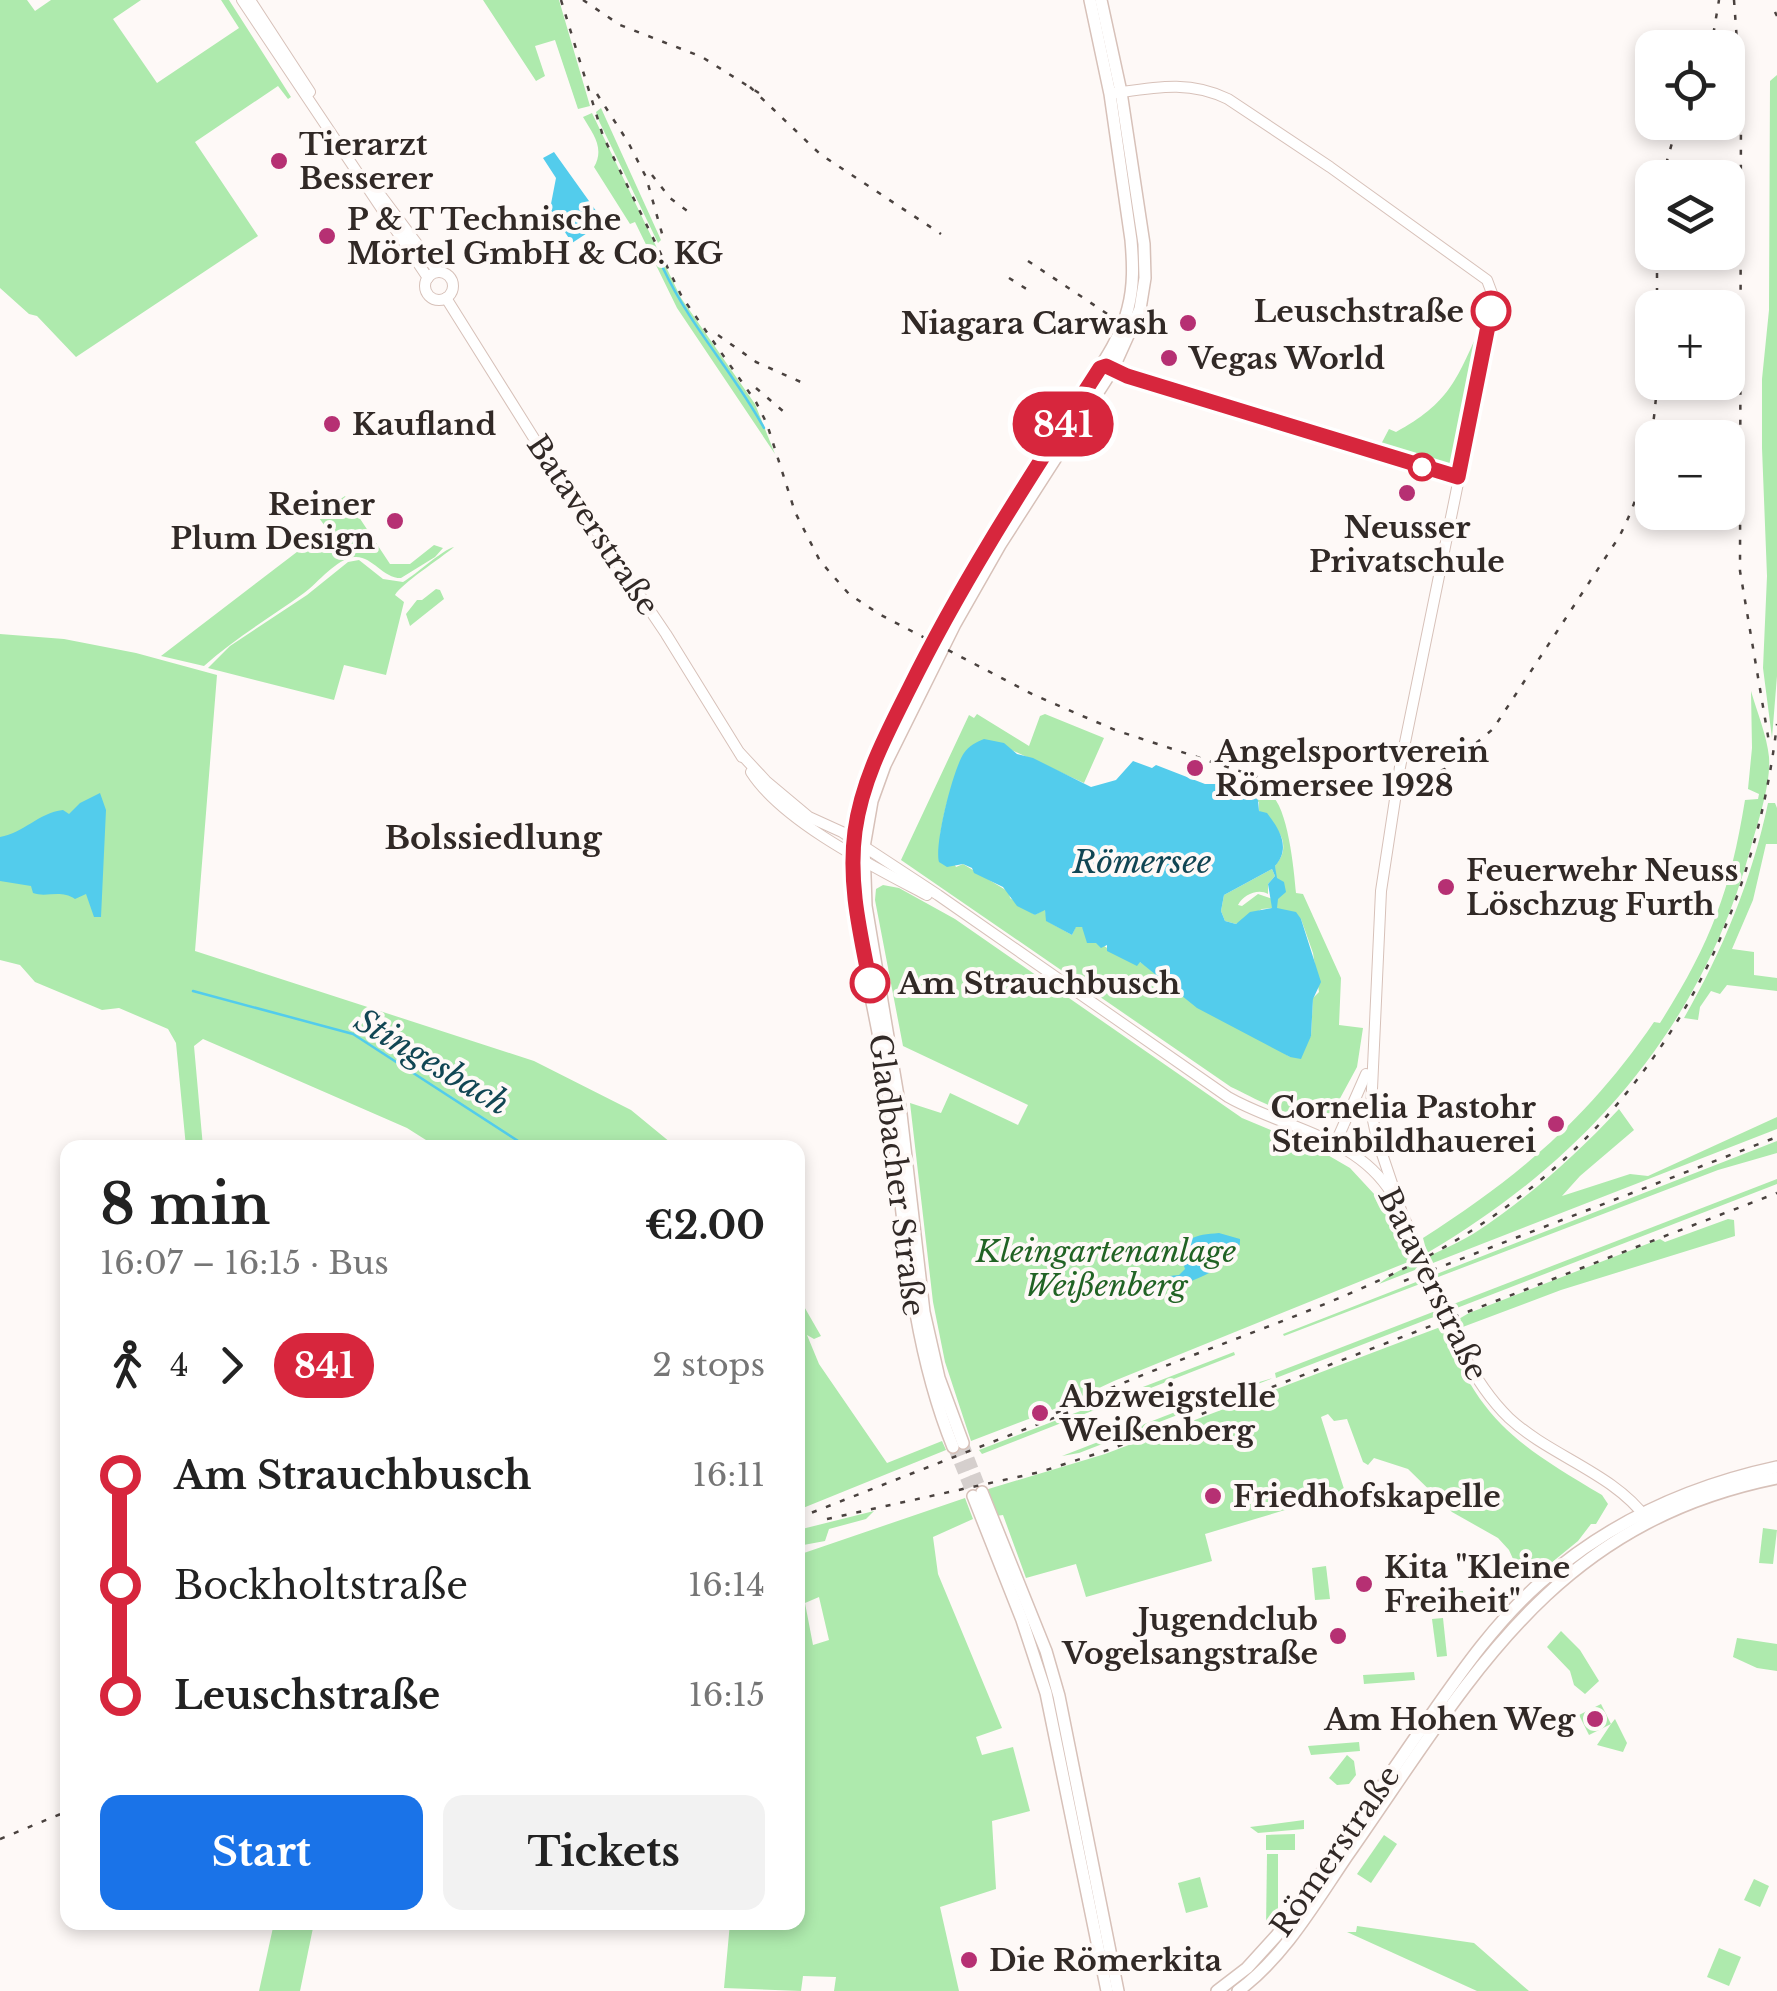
<!DOCTYPE html>
<html lang="en">
<head>
<meta charset="utf-8">
<style>
	:root { --surface:#fff; --page:#f2f2f2; --text:#222; --muted:#767676; --accent:#1a73e8 }
	body { margin:0; font-family:"Libre Baskerville",serif; background:var(--page); color:var(--text); height:100vh; display:flex; flex-direction:column; font-size:38px; white-space:nowrap }
	* { box-sizing:border-box; margin:0 }
	p { font-size:32px; color:var(--muted) }
	.icon { flex:none; width:55px; height:55px; fill:none; stroke:currentColor; stroke-width:2; stroke-linecap:round; stroke-linejoin:round }
	.map { position:relative; flex:1; overflow:hidden }
	.side { position:absolute; left:60px; top:1140px; width:745px; height:790px; display:flex; flex-direction:column; background:var(--surface); border-radius:20px; box-shadow:0 5px 15px #0003 }
	.side>* { flex:none }
	.badge { padding:0 20px; border-radius:32px; font-size:35px; line-height:65px }
	.buttons { position:absolute; left:1635px; top:30px; display:grid; gap:20px }
	.buttons a { display:grid; place-items:center; width:110px; height:110px; border-radius:20px; background:var(--surface); box-shadow:0 5px 15px #0003; font-size:50px }
	.map>.badge { position:absolute; translate:-50% -50%; box-shadow:0 0 0 5px #fff }
	.legs { display:flex; align-items:center; gap:15px; height:110px; padding:0 40px; font-size:32px }
	.legs p { margin-inline-start:auto }
	.headline { display:flex; align-items:center; justify-content:space-between; height:170px; padding:0 40px }
	h1 { font-size:55px; font-weight:700; line-height:75px }
	.primary-button { display:flex; gap:20px; margin-top:auto; padding:20px 40px }
	.primary-button a { flex:1; height:115px; border-radius:20px; background:var(--accent); color:#fff; font-size:40px; font-weight:700; line-height:115px; text-align:center }
	.primary-button a+a { background:var(--page); color:var(--text) }
	ul { padding:0 40px; list-style:none }
	li { display:flex; align-items:center; gap:35px; height:110px; font-size:38px }
	li i { display:grid; place-items:center; width:15px; height:100%; margin:0 12px; background:currentColor }
	li i::after { content:''; width:25px; height:25px; margin:-12px; border:8px solid; border-radius:50%; background:var(--surface) }
	li p { margin-inline-start:auto }
	li:first-child i { background:linear-gradient(#0000 50%,currentColor 0) }
	li:last-child i { background:linear-gradient(currentColor 50%,#0000 0) }
	.map>svg:first-child { display:block }
	.green { fill:#aeeaad; fill-rule:evenodd }
	.water { fill:#53ccec; fill-rule:evenodd }
	.lines { fill:none; stroke-linecap:round; stroke-linejoin:round }
	.stream { stroke:#53ccec; stroke-width:2.5 }
	.secondary-tunnel { stroke:#d5cfcd; stroke-width:11; stroke-dasharray:11 5.5; stroke-linecap:butt }
	.tertiary-casing { stroke:#d7c1b9; stroke-width:12 }
	.secondary-casing { stroke:#d7c1b9; stroke-width:14 }
	.tertiary { stroke:#fff; stroke-width:10 }
	.secondary { stroke:#fff; stroke-width:11 }
	.rail { stroke:#4a423f; stroke-width:2.5; stroke-dasharray:5 10; stroke-linecap:butt }
	.line-1-casing { stroke:#fff; stroke-width:22 }
	.line-1 { stroke:#d7263d; stroke-width:15 }
	.poi-dot { fill:#b63073; stroke:#fef9f7; stroke-width:4 }
	.stop-1-dot { fill:#fff; stroke:#d7263d; stroke-width:5 }
	.labels { text-anchor:middle; dominant-baseline:central; stroke-width:8; stroke-linejoin:round; paint-order:stroke }
	.poi-label { font-size:30px; font-weight:bold; fill:#312926; stroke:#fef9f7; text-anchor:start }
	.stop-label { font-size:30px; font-weight:bold; fill:#312926; stroke:#fef9f7; text-anchor:end }
	.street-label { font-size:30px; fill:#312926; stroke:#fef9f7 }
	.park-label { font-size:30px; font-style:italic; fill:#216324; stroke:#fef9f7 }
	.neighbourhood-label { font-size:32px; font-weight:bold; fill:#312926; stroke:#fef9f7 }
	.water-label { font-size:32px; font-style:italic; fill:#114654; stroke:#fef9f7 }
</style>
</head>
<body>
<div class="map">
<svg width="1777" height="1991" viewBox="0 0 1777 1991">
	<rect width="100%" height="100%" fill="#fef9f7"/>
	<g class="green">
		<path d="M0 0H27L35 11 51 0H141L113 19 157 83 239 28 221 0H229L291 97 288 99 278 86 195 142 258 236 76 357 37 316 29 314 0 288Z"/>
		<path d="M483 0H559L590 106 578 109 555 40 535 46 545 76 536 81Z"/>
		<path d="M1777 75V676L1772 738 1763 668 1767 576 1762 448V379L1769 310 1770 81Z"/>
		<path d="M601 108 661 240 658 243 599 121 596 112Z"/>
		<path d="M592 113 681 298 755 404 775 454 677 308 635 222 630 224 594 167C605 148 593 134 583 117Z"/>
		<path d="M1480 328 1455 463 1441 469 1378 450 1389 429 1396 432C1449 403 1456 381 1480 328Z"/>
		<path d="M345 496 390 564H410L434 545 443 548 435 557 401 578C382 578 372 555 354 557 336 559 318 583 304 593 270 618 235 638 204 666L161 656 327 529 314 511 329 507Z"/>
		<path d="M454 547C440 559 402 583 395 595L404 602 386 675 344 665 334 700 208 668 230 646 307 595 348 562 359 560 383 579 403 582C418 573 442 550 454 547Z"/>
		<path d="M436 589 440 590 444 599 410 626 406 614 417 600H422Z"/>
		<path d="M0 634 64 639 136 653 217 675 195 951 534 1061 631 1110 676 1147H437L407 1128 203 1039 194 1046 203 1147H186L176 1043 168 1029 119 1008 102 1010 35 982 20 965 0 960Z"/>
		<path d="M1751 691C1757 712 1767 736 1769 757 1771 785 1758 821 1751 847 1702 1027 1586 1160 1427 1253L1423 1238C1519 1177 1590 1116 1654 1022L1660 1023C1710 944 1730 893 1745 800L1758 799 1759 794 1748 789 1752 748Z"/>
		<path d="M977 714 1029 746 1040 716 1045 714 1104 738 1084 783 1007 748C990 761 966 773 953 789 946 798 942 825 940 837L956 867 963 864 1009 892 1010 898 1035 915 1045 909 1047 921 1072 935 1076 926 1082 927C1092 940 1123 960 1140 962L1290 1057 1311 1036 1313 998 1319 992 1313 953 1301 919 1277 909 1275 866C1294 844 1277 826 1259 811V802L1236 794 1239 784C1248 787 1263 789 1270 794 1288 806 1294 870 1296 893L1303 894 1341 978 1339 1025 1363 1028 1357 1067 1331 1115C1303 1127 1257 1099 1231 1087L901 860 969 715 974 718Z"/>
		<path d="M1768 803H1775L1777 808V844H1766L1753 900 1732 949 1754 952V975L1777 978V991L1727 985 1720 994 1711 991 1700 1007 1698 1020 1684 1018C1723 950 1752 879 1768 803Z"/>
		<path d="M1272 869 1275 876 1268 884V894C1258 888 1243 895 1238 905L1242 906 1258 894 1273 899 1272 908 1262 909 1236 924 1225 921 1221 911 1224 895Z"/>
		<path d="M883 885 899 888 955 919 1242 1118 1319 1150 1350 1168 1388 1209 1413 1260 1114 1381 1052 1410 1050 1407 1033 1413 1034 1417 971 1441 945 1362 933 1302 910 1103 941 1113 950 1093 1018 1125 1028 1105 903 1046 875 900 876 889Z"/>
		<path d="M1619 1109 1634 1130 1580 1176 1562 1196 1630 1174 1648 1176 1777 1117V1129L1379 1284C1398 1267 1447 1250 1473 1234 1527 1199 1575 1156 1619 1109Z"/>
		<path d="M1777 1141V1153L1718 1170 1284 1336 1283 1334Z"/>
		<path d="M1777 1179V1184L1276 1378 1275 1373Z"/>
		<path d="M1728 1219 1734 1220 1735 1236 1561 1290 1460 1328 1457 1320 1469 1313 1660 1239 1665 1242Z"/>
		<path d="M798 1296 821 1336 814 1339 807 1335 819 1364 887 1463 942 1441 946 1450 798 1510Z"/>
		<path d="M1443 1326C1479 1421 1518 1445 1602 1495L1608 1504 1596 1524H1591L1578 1541 1529 1581 1522 1579 1509 1550 1498 1538 1452 1512 1408 1469 1374 1458 1368 1465 1363 1462 1347 1419 1334 1421 1328 1414 1321 1417 1345 1492 1205 1534 1212 1561 1086 1597 1076 1564 1026 1578 1003 1515 996 1516 985 1490 1105 1454Z"/>
		<path d="M1234 1352 1235 1355 982 1454 979 1450Z"/>
		<path d="M1273 1378 1079 1453 1062 1456 1232 1390Z"/>
		<path d="M965 1498 973 1519 933 1537 938 1574 1002 1728 976 1737 982 1755 1013 1747 1030 1811 992 1821 996 1889 940 1907 959 1991H834L836 1977 803 1976 801 1991 724 1988 730 1923 798 1922V1555ZM819 1597 829 1640 813 1645 805 1603Z"/>
		<path d="M874 1511 866 1519 829 1529 825 1541 798 1546V1530Z"/>
		<path d="M1763 1528 1777 1530 1773 1564 1759 1563Z"/>
		<path d="M1326 1566 1330 1599 1315 1600 1312 1568Z"/>
		<path d="M1463 1591 1464 1603 1413 1608 1411 1597Z"/>
		<path d="M1443 1618 1447 1656 1437 1657 1432 1619Z"/>
		<path d="M1561 1631 1580 1650 1599 1681 1585 1694 1574 1685 1570 1671 1547 1647Z"/>
		<path d="M1737 1638 1777 1644V1671L1757 1668 1733 1657Z"/>
		<path d="M1414 1672 1415 1680 1364 1684 1363 1675Z"/>
		<path d="M1601 1704 1611 1724 1615 1719 1627 1743 1623 1752 1597 1745 1611 1724 1589 1735 1579 1715Z"/>
		<path d="M1359 1742 1360 1751 1311 1755 1308 1746Z"/>
		<path d="M1347 1755 1354 1761 1356 1775 1349 1784 1337 1785 1329 1778Z"/>
		<path d="M1304 1820V1829L1258 1833 1250 1827Z"/>
		<path d="M1295 1834V1850H1266V1835Z"/>
		<path d="M1384 1835 1397 1844 1371 1883 1357 1874Z"/>
		<path d="M1267 1854H1278V1912L1271 1928H1266Z"/>
		<path d="M1200 1877 1208 1907 1186 1913 1178 1883Z"/>
		<path d="M1754 1879 1769 1886 1760 1907 1744 1900Z"/>
		<path d="M274 1923H314L300 1991H259Z"/>
		<path d="M1357 1926 1474 1943 1529 1991H1477L1347 1932H1356Z"/>
		<path d="M1719 1948 1741 1957 1729 1986 1707 1977Z"/>
	</g>
	<g class="water">
		<path d="M554 152 604 222 572 243 550 209 556 178 543 158Z"/>
		<path d="M984 739 1004 743 1017 754 1033 758 1091 787 1116 780 1133 761 1152 768 1156 765 1205 784H1216V787L1258 799 1259 811 1267 813C1280 830 1291 848 1275 866L1277 878 1284 882 1286 892 1278 899 1277 908 1296 912 1301 919 1321 982 1313 999 1311 1036 1301 1059 1290 1057 1197 1008 1140 962 1137 966 1107 951V945L1101 948 1096 943H1087L1082 927H1076L1072 935 1046 921 1045 910 1035 915 1017 906 1003 887 974 873 972 868 963 864 947 867 939 862C934 845 953 769 964 753 969 746 976 742 984 739ZM1272 869 1275 876 1268 884 1272 908 1250 912 1236 924 1225 921 1221 911 1224 895Z"/>
		<path d="M100 793 106 810 101 917H94L86 894 75 899C60 889 47 898 33 893L31 886 0 881V837C24 833 38 813 63 810L69 814 80 803Z"/>
		<path d="M1219 1233 1240 1239C1242 1263 1198 1278 1179 1286L1174 1282 1169 1283V1276L1179 1275 1185 1269 1183 1263 1177 1262C1184 1237 1194 1235 1219 1233Z"/>
	</g>
	<g class="lines">
		<g class="stream">
			<path d="M663 268C691 328 733 371 764 428"/>
			<path d="M193 991 353 1034 529 1148"/>
		</g>
		<g class="secondary-tunnel">
			<path d="M963 1443 982 1492"/>
			<path d="M953 1447 973 1496"/>
		</g>
		<g class="tertiary-casing">
			<g id="tertiary">
				<path d="M242 0 428 278"/>
				<path d="M250 0 310 92"/>
				<path d="M1115 93C1156 87 1190 80 1228 99L1330 167 1487 280 1493 296 1486 346 1400 767 1381 891 1371 1111 1377 1139 1403 1216"/>
				<path d="M370 181 438 272"/>
				<circle cx="439" cy="286" r="14"/>
				<path d="M446 298 535 440 666 634 742 757"/>
				<path d="M740 753 766 781 809 817 842 832 938 895 1228 1097C1284 1129 1356 1135 1392 1194"/>
				<path d="M751 772C783 822 874 867 927 895"/>
				<path d="M1336 1142 1366 1074"/>
				<path d="M1402 1213C1432 1279 1457 1368 1509 1418 1550 1456 1613 1473 1646 1518"/>
			</g>
		</g>
		<g class="secondary-casing">
			<g id="secondary">
				<path d="M963 1443 939 1378 924 1312 901 1114 866 906 864 847 872 801 885 765 955 624 1000 545 1113 369 1140 309 1145 278 1144 244 1121 92 1101 0"/>
				<path d="M953 1447C906 1331 904 1206 887 1084 873 983 832 877 868 778 898 696 943 615 989 541 1018 494 1049 448 1078 401 1097 371 1120 342 1128 308 1134 285 1133 263 1131 240L1110 94 1090 0"/>
				<path d="M982 1492 1046 1651 1059 1696 1118 1991"/>
				<path d="M973 1496 1022 1620 1046 1693 1107 1991"/>
				<path d="M1217 1991 1247 1968 1277 1935C1325 1869 1371 1802 1417 1735 1455 1681 1491 1626 1541 1582 1609 1522 1689 1486 1777 1467"/>
				<path d="M1238 1991C1285 1956 1315 1903 1347 1856 1469 1682 1549 1524 1777 1478"/>
			</g>
		</g>
		<use href="#tertiary" class="tertiary"/>
		<use href="#secondary" class="secondary"/>
		<g class="rail">
			<path d="M561 0 603 136 682 297 756 402 767 424 795 512 820 561 849 594 879 614 1034 695 1115 730 1288 787 1345 795 1397 789 1445 769 1493 729 1619 537C1644 490 1654 436 1657 382"/>
			<path d="M583 0 620 25 702 57 759 93"/>
			<path d="M1734 0 1741 97 1740 571 1769 742"/>
			<path d="M1775 12 1777 16"/>
			<path d="M1711 48 1719 0"/>
			<path d="M750 87 820 154 941 234"/>
			<path d="M597 94 628 142 646 177 663 237"/>
			<path d="M652 175 670 198 690 213"/>
			<path d="M1662 178 1678 122"/>
			<path d="M1028 261 1109 315"/>
			<path d="M1009 278 1028 290"/>
			<path d="M1657 308V252"/>
			<path d="M718 335 756 362 803 383"/>
			<path d="M756 388 784 412"/>
			<path d="M1404 1281 1777 1137"/>
			<path d="M1056 1413C1174 1356 1302 1321 1419 1261 1628 1152 1750 956 1777 724"/>
			<path d="M798 1518 1069 1412"/>
			<path d="M827 1519 1040 1472 1108 1450 1777 1193"/>
			<path d="M0 1839 68 1811"/>
		</g>
	</g>
	<g class="lines">
		<g class="line-1-casing">
			<path id="line-1" d="M870 983C860 932 848 883 855 831 862 780 886 735 909 689 964 577 1032 474 1100 368L1106 366 1127 376 1458 477 1491 311"/>
		</g>
		<use href="#line-1" class="line-1"/>
	</g>
	<g class="poi-dot">
		<circle cx="279" cy="161" r="10"/>
		<circle cx="327" cy="236" r="10"/>
		<circle cx="1188" cy="323" r="10"/>
		<circle cx="1169" cy="358" r="10"/>
		<circle cx="332" cy="424" r="10"/>
		<circle cx="1407" cy="493" r="10"/>
		<circle cx="395" cy="521" r="10"/>
		<circle cx="1195" cy="768" r="10"/>
		<circle cx="1446" cy="887" r="10"/>
		<circle cx="1556" cy="1124" r="10"/>
		<circle cx="1040" cy="1413" r="10"/>
		<circle cx="1213" cy="1496" r="10"/>
		<circle cx="1364" cy="1584" r="10"/>
		<circle cx="1338" cy="1636" r="10"/>
		<circle cx="1595" cy="1719" r="10"/>
		<circle cx="969" cy="1960" r="10"/>
	</g>
	<g class="stop-1-dot">
		<circle cx="1491" cy="311" r="18"/>
		<circle cx="1422" cy="467" r="12"/>
		<circle cx="870" cy="983" r="18"/>
	</g>
	<g class="labels">
		<g class="poi-label">
			<text x="299" y="144">Tierarzt<tspan x="299" dy="34">Besserer</tspan></text>
			<text x="347" y="219">P &amp; T Technische<tspan x="347" dy="34">Mörtel GmbH &amp; Co. KG</tspan></text>
			<text x="1168" y="323" text-anchor="end">Niagara Carwash</text>
			<text x="1189" y="358">Vegas World</text>
			<text x="352" y="424">Kaufland</text>
			<text x="375" y="504" text-anchor="end">Reiner<tspan x="375" dy="34">Plum Design</tspan></text>
			<text x="1407" y="527" text-anchor="middle">Neusser<tspan x="1407" dy="34">Privatschule</tspan></text>
			<text x="1215" y="751">Angelsportverein<tspan x="1215" dy="34">Römersee 1928</tspan></text>
			<text x="1466" y="870">Feuerwehr Neuss<tspan x="1466" dy="34">Löschzug Furth</tspan></text>
			<text x="1536" y="1107" text-anchor="end">Cornelia Pastohr<tspan x="1536" dy="34">Steinbildhauerei</tspan></text>
			<text x="1060" y="1396">Abzweigstelle<tspan x="1060" dy="34">Weißenberg</tspan></text>
			<text x="1233" y="1496">Friedhofskapelle</text>
			<text x="1384" y="1567">Kita "Kleine<tspan x="1384" dy="34">Freiheit"</tspan></text>
			<text x="1318" y="1619" text-anchor="end">Jugendclub<tspan x="1318" dy="34">Vogelsangstraße</tspan></text>
			<text x="1575" y="1719" text-anchor="end">Am Hohen Weg</text>
			<text x="989" y="1960">Die Römerkita</text>
		</g>
		<g class="stop-label">
			<text x="1464" y="311">Leuschstraße</text>
			<text x="898" y="983" text-anchor="start">Am Strauchbusch</text>
		</g>
		<g class="street-label">
			<text transform="translate(593 525) rotate(56)">Bataverstraße</text>
			<text transform="translate(897 1175) rotate(83)">Gladbacher Straße</text>
			<text transform="translate(1433 1284) rotate(64)">Bataverstraße</text>
			<text transform="translate(1335 1851) rotate(-55)">Römerstraße</text>
		</g>
		<g class="park-label">
			<text x="1106" y="1251">Kleingartenanlage<tspan x="1106" dy="34">Weißenberg</tspan></text>
		</g>
		<g class="neighbourhood-label">
			<text x="493" y="838">Bolssiedlung</text>
		</g>
		<g class="water-label">
			<text x="1142" y="862">Römersee</text>
			<text transform="translate(432 1062) rotate(31)">Stingesbach</text>
		</g>
	</g>
</svg>
<div class="buttons">
<a><svg class="icon" aria-label="locate" viewBox="0 0 24 24"><circle cx="12" cy="12" r="6"/><path d="M12 2v4M12 18v4M2 12h4M18 12h4"/></svg></a>
<a><svg class="icon" aria-label="layers" viewBox="0 0 24 24"><path d="M12 4l9 5-9 5-9-5zM3 14l9 5 9-5"/></svg></a>
<a>+</a>
<a>−</a>
</div>
<b class="badge" style="left:1063px;top:424px;background:#d7263d;color:#fff">841</b>
<section class="side">
<div class="headline"><div><h1>8 min</h1><p>16:07 – 16:15 · Bus</p></div><b>€2.00</b></div>
<div class="legs"><svg class="icon" aria-label="walk" viewBox="0 0 24 24"><circle cx="13" cy="4" r="2"/><path d="M13 8l-2 6 4 7M11 14l-3 7M7 12l3-4h3l4 4"/></svg>4<svg class="icon" aria-label="forward" viewBox="0 0 24 24"><path d="M9 5l7 7-7 7"/></svg><b class="badge" style="background:#d7263d;color:#fff">841</b><p>2 stops</p></div>
<ul>
<li><i style="color:#d7263d"></i><b>Am Strauchbusch</b><p>16:11</p></li>
<li><i style="color:#d7263d"></i><span>Bockholtstraße</span><p>16:14</p></li>
<li><i style="color:#d7263d"></i><b>Leuschstraße</b><p>16:15</p></li>
</ul>
<div class="primary-button"><a>Start</a><a>Tickets</a></div>
</section>
</div>
</body>
</html>
